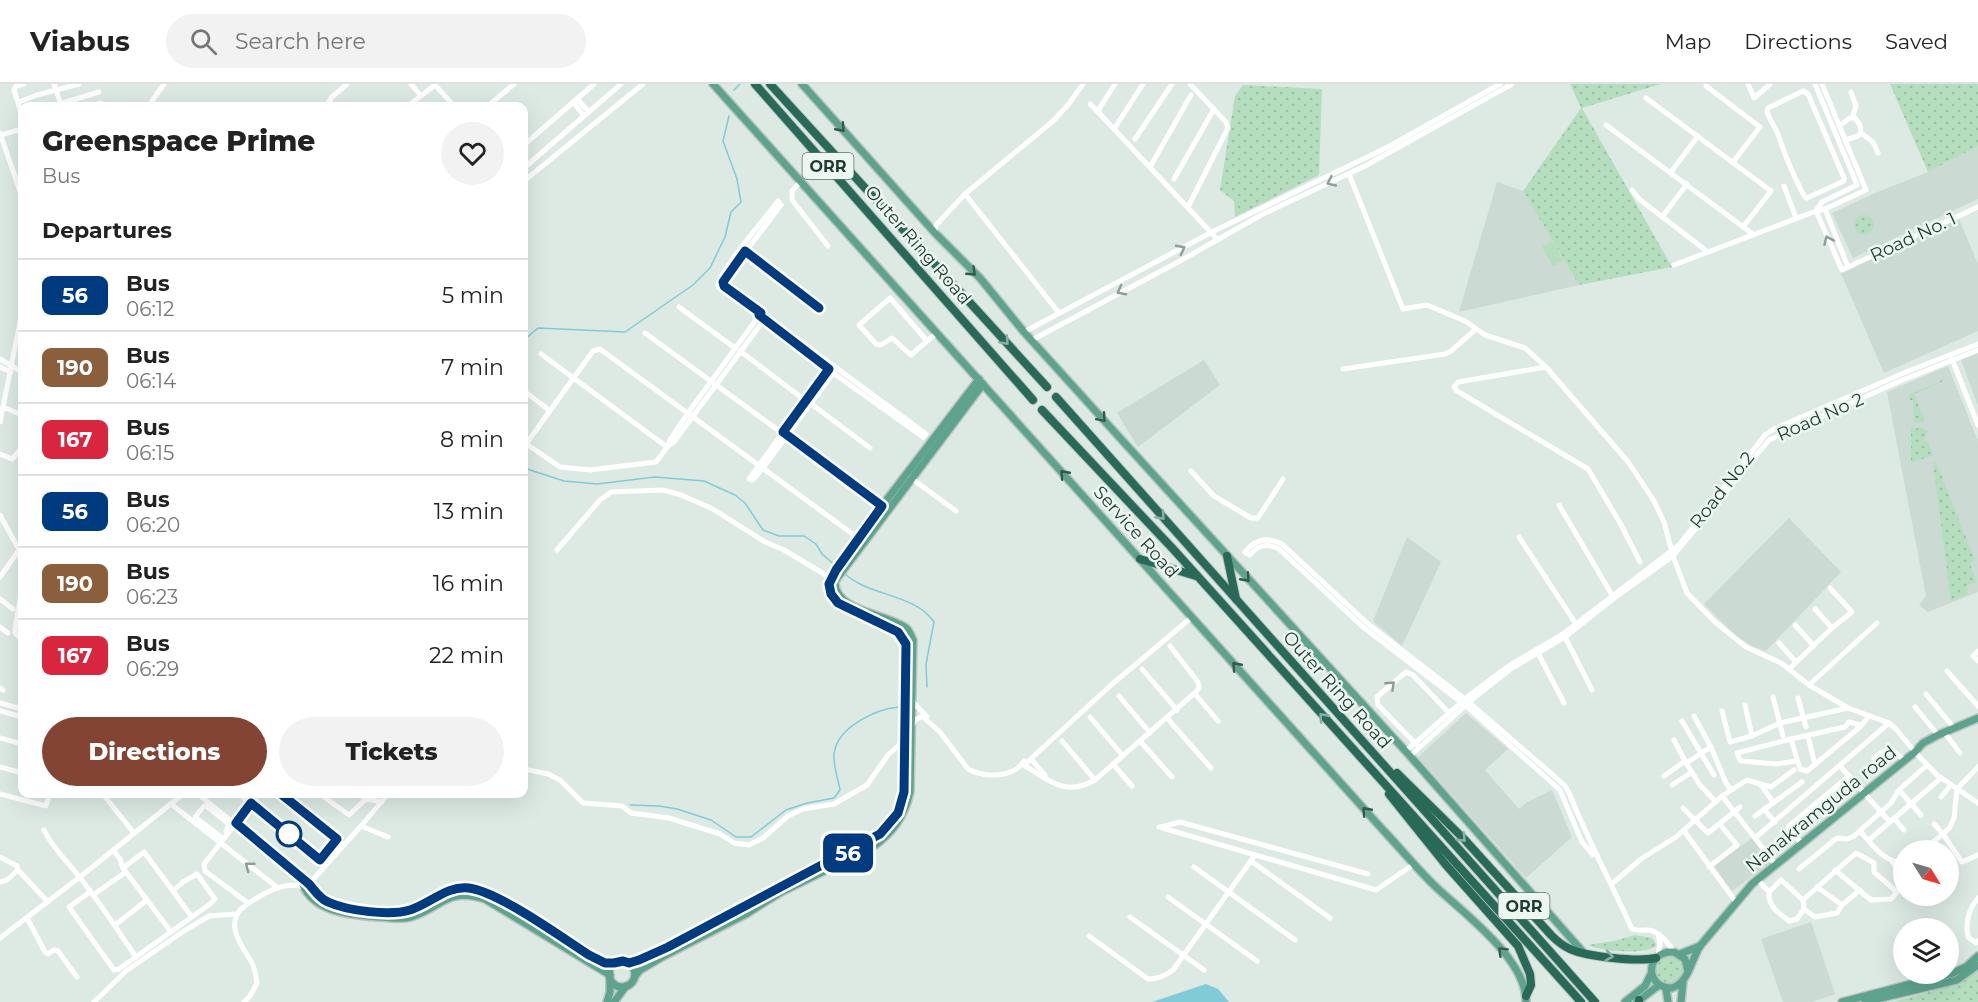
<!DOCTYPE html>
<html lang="en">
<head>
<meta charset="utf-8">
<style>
	:root { --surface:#fff; --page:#f2f2f2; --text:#222; --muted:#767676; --line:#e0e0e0; --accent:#844434 }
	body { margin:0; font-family:Montserrat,sans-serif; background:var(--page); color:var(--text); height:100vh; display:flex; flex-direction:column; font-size:22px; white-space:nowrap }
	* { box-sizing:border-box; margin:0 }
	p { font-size:20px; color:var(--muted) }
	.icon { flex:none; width:33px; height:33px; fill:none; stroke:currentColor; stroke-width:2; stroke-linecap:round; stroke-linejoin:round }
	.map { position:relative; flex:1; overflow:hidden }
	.details { position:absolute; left:18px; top:18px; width:510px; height:696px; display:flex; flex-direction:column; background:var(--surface); border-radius:12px; box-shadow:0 6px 24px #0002 }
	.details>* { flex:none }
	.badge { padding:0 12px; border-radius:9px; font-size:21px; line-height:39px }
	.needle { width:39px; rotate:127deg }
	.fabs { position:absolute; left:1893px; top:756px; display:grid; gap:12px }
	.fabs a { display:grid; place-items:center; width:66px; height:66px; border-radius:50%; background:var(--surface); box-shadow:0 6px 24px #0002; font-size:30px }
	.map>.badge { position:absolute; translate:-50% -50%; box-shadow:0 0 0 3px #fff }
	h2 { padding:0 24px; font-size:22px; line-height:54px }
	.round { display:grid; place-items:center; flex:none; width:63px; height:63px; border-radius:32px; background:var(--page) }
	.head { display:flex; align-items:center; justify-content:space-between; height:102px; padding:0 24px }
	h1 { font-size:28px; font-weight:800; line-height:45px }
	.button { display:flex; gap:12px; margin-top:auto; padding:12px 24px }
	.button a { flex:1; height:69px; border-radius:36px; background:var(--accent); color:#fff; font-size:24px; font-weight:800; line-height:69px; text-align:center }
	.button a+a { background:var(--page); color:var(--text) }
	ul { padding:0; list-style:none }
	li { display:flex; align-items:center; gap:18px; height:72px; padding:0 24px; border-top:2px solid var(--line) }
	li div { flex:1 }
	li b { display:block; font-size:22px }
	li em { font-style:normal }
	li .badge { min-width:66px; font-weight:700; text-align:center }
	header { display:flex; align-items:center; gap:36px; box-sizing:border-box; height:84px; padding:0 30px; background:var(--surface); border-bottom:2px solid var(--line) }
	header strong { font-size:28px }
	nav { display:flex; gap:33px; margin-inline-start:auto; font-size:21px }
	.search { width:420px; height:54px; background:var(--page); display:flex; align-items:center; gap:15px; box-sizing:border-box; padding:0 21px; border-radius:33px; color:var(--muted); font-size:22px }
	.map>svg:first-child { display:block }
	.built { fill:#cbdad3 }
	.grass { fill:url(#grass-dots) }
	.pitch { fill:#b4debd }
	.water { fill:#80cbd5 }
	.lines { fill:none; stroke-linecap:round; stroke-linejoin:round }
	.stream { stroke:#80cbd5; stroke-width:1.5 }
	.major-casing { stroke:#bcc4c1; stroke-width:10 }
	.highway-casing { stroke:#bcc4c1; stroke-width:10 }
	.minor { stroke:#fff; stroke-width:5 }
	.major { stroke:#5ea38e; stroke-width:7 }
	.highway { stroke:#286958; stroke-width:8 }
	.oneway { stroke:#315a4d }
	.oneway2 { stroke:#8e9d98 }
	.oneway3 { stroke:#8ab0a5 }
	.line-casing { stroke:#fff; stroke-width:14 }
	.line { stroke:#003b80; stroke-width:9 }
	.stop-dot { fill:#fff; stroke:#003b80; stroke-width:3 }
	.labels { text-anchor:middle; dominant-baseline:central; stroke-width:5; stroke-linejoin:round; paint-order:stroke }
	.shield { fill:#edf7f2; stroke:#5c736b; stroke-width:1.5 }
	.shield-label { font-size:16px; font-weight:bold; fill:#1e3b31 }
	.street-label { font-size:18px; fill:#1e3b31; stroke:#edf7f2 }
</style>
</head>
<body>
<header>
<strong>Viabus</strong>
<div class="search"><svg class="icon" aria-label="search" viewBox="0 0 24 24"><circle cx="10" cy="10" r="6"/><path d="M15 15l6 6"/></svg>Search here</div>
<nav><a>Map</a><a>Directions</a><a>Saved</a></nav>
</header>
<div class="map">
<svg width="1978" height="918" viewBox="0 0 1978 918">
	<defs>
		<pattern id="grass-dots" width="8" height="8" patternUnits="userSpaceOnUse" patternTransform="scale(1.5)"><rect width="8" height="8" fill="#b4debd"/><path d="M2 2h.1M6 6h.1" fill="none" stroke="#9abfa3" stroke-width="1.8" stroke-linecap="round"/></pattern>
	</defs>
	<rect width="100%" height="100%" fill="#ddeae4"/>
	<g class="built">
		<path d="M1978 62V115L1853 174 1832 129 1875 109 1928 88Z"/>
		<path d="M1497 98 1523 107 1579 201 1459 228Z"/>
		<path d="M1959 135 1978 180V247L1884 289 1840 187Z"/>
		<path d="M1978 269V322L1961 276Z"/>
		<path d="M1204 276 1220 301 1138 363 1117 329Z"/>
		<path d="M1948 282 1978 357V508L1928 528 1919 521 1926 512 1887 308Z"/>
		<path d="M1789 434 1841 488 1766 567 1754 563 1736 552 1704 520Z"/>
		<path d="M1407 453 1441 478 1402 562 1373 537Z"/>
		<path d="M1466 629 1508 665 1485 686 1519 725 1527 718 1552 706 1572 753 1526 794 1418 673Z"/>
		<path d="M1752 754 1770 779 1732 807 1714 782Z"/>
		<path d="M1811 838 1835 910 1812 918H1783L1761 855Z"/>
	</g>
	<g class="grass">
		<path d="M1570 0H1661L1582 24 1672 183 1579 201 1523 107 1581 24Z"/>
		<path d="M1890 0H1978V62L1928 88Z"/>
		<path d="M1243 1 1322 5 1319 91 1235 133 1234 117 1220 106 1235 12Z"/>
		<circle cx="1864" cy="141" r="10"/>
		<path d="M1943 296V297L1914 310 1925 337 1914 339 1913 316H1910L1909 311Z"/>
		<path d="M1913 343 1915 345 1921 343 1928 347 1923 357 1928 358 1933 371 1911 379V343Z"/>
		<path d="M1936 378 1975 477 1970 479 1976 498 1966 502 1968 510 1951 517 1933 379Z"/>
		<path d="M1635 851 1652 854 1656 860 1655 863C1641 871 1602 867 1588 861L1614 857Z"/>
		<circle cx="1669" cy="886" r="15"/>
		<path d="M1978 884V918H1892C1916 911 1960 903 1978 884Z"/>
	</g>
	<path class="pitch" d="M1552 157 1563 176 1553 182 1542 163Z"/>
	<path class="water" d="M1206 900 1218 905 1229 918H1152Z"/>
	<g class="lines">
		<g class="stream">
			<path d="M734 6 740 0"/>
			<path d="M524 256 538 244 625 248 693 201 710 184 725 153 731 128 741 118 737 95 723 57 729 32"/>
			<path d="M524 384 564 397 597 400 655 393 704 397 735 411 745 419 763 446 779 452H804L816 460 822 470 836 482"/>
			<path d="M844 489C869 513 914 509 934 538L926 580 927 603"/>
			<path d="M630 721 659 722 677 725 711 736 736 753H751L786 726 807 719 834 714 840 706C838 694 833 682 834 670 837 643 876 625 899 623"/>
		</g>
		<g class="major-casing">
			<g id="major">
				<path d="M713 0 1383 746C1401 765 1418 786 1437 804 1466 831 1527 876 1526 918"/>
				<path d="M802 0 935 149 980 194 1024 248 1120 354 1410 672 1583 868"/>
				<path d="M907 601C907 588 910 570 906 558 896 528 826 536 829 497L882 422 979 295"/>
				<path d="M301 794C308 828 350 831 378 833 389 833 400 836 411 833 443 823 446 803 485 815L610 891"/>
				<path d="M301 794C311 801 317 813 328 818 352 830 398 832 422 821 437 814 451 802 469 804 496 807 542 840 565 856 581 866 595 878 614 879"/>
				<path d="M792 798 880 750 899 729 905 708 907 621"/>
				<path d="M1680 870 1700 862"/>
				<circle cx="622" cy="890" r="13"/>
				<path d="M629 879 639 876 668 863 779 804"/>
				<path d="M1688 888 1685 875 1674 868C1645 866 1644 904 1672 904 1689 898 1691 876 1700 862L1752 800 1915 668 1923 659 1938 651 1978 634"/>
				<path d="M635 892 640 886 662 873 746 830 781 808 871 764C893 749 904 733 910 708L913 556C911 552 909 546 906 544 887 530 833 527 835 497L983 300"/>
				<path d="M1666 904 1668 918"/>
				<path d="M607 918 610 908V894"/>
				<path d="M614 918 626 902"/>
				<path d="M1625 918 1645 902 1651 890"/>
				<path d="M1637 918 1659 901"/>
				<path d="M1681 918 1683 898"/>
				<path d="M1842 918 1953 889 1966 883 1978 872"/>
				<path d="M1865 918 1957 896 1978 881"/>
			</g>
		</g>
		<g class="highway-casing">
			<g id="highway">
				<path d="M755 0 1033 316"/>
				<path d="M770 0 1047 303"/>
				<path d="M1056 313 1595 918"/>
				<path d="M1042 326 1174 466 1581 918"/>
				<path d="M1227 472 1236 515"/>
				<path d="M1140 475 1196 492"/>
				<path d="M1397 689 1464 755 1551 851C1556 856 1563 862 1570 865 1588 873 1638 878 1656 874"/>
				<path d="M1389 710 1446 781 1518 862 1530 890 1531 901 1526 912"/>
				<path d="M1639 918V916"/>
			</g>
		</g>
		<g class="minor">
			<path d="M54 0 61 21"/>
			<path d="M411 0 421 12"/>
			<path d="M1115 0 1099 25V29L1218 156"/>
			<path d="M1748 0 1754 14 1770 0"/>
			<path d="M1815 0 1857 101 1822 118 1816 127"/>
			<path d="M1706 2 1760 43 1733 78"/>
			<path d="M1803 7 1808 10 1844 94V97L1807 114 1805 113 1802 108C1793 90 1785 72 1779 53 1776 44 1769 36 1767 27L1768 24Z"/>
			<path d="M1851 8 1856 22 1853 31 1860 41 1861 49 1873 58 1878 69"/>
			<path d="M1646 14 1771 107 1743 143"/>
			<path d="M577 15 589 28"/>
			<path d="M152 17 164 0"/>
			<path d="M19 18 37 11 79 0"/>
			<path d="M573 18 584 32"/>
			<path d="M1090 20 1099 29"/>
			<path d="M53 22 99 8"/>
			<path d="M94 22 100 19 108 22"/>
			<path d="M326 22 332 13 347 0"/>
			<path d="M408 22 435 1 454 22"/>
			<path d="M488 22 514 0"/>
			<path d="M22 32 14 6 16 2 24 0"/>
			<path d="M1606 41 1754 151"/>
			<path d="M1839 42 1850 34H1854"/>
			<path d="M1114 45 1143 0"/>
			<path d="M0 49 22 113"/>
			<path d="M1 51 22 45"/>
			<path d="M1135 55 1172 0"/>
			<path d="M1845 56 1858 52 1861 49"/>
			<path d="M524 61 594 0"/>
			<path d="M1150 83 1191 11"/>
			<path d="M524 84 621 0"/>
			<path d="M1671 88 1698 52"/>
			<path d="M1349 90 1403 225 1427 221 1465 237 1485 251 1525 264 1546 283 1629 379 1654 417 1664 438 1673 472 1687 509 1714 537 1746 563 1781 579 1809 601 1848 624 1889 639 1896 645 1915 668 1937 691 1978 719"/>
			<path d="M1174 95 1214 25"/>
			<path d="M524 97 643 0"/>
			<path d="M801 97 792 107V116L828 162"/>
			<path d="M1784 102 1796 134"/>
			<path d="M1632 106 1639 115 1708 168"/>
			<path d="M965 110 1059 229"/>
			<path d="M781 121 724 196 723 200 926 350 923 353"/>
			<path d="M1188 123 1228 44 1226 38 1190 0"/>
			<path d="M1825 125 1848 183"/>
			<path d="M1816 127 1842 186 1978 123"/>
			<path d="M1662 133 1687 100"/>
			<path d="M935 149 936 141 965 110 1053 37 1068 21 1083 0"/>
			<path d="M743 166 819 224"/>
			<path d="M1674 181 1816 127 1825 125 1866 106 1822 0"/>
			<path d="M719 204 753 227"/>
			<path d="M719 204 718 201C723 182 764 136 778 117L781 121"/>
			<path d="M679 223 735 264"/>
			<path d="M767 238 833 289 923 353"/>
			<path d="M1024 248 1212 148 1388 63 1500 0"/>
			<path d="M645 249 882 422"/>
			<path d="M1032 256 1180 177 1261 131 1365 82 1512 0"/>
			<path d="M927 257 911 271 892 254 881 261 876 260 859 241 890 214 927 257 937 249"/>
			<path d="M740 267 806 317"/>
			<path d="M541 270 667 363"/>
			<path d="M0 275 22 288"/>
			<path d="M1952 275 1978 341"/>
			<path d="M832 281 749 395 753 396 763 384 837 284"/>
			<path d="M0 283 11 288"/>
			<path d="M1546 283 1458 298 1454 303 1457 307 1588 385 1620 439 1640 478"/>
			<path d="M1343 285 1445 270 1451 267 1476 245"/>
			<path d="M524 307 549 326"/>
			<path d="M810 319 870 364"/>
			<path d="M3 323 22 331"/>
			<path d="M0 338 22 228"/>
			<path d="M525 359 560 383 590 386 656 378 668 362 674 358 766 233"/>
			<path d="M526 360 593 267 600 265 858 454"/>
			<path d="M668 362 670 356 688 329 761 229"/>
			<path d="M0 370 12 375 22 364"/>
			<path d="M1191 387 1214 412 1251 434H1258L1283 395"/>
			<path d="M911 394 956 427"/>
			<path d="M1559 421 1612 511"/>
			<path d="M0 431 22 471"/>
			<path d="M1519 453 1576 540"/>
			<path d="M557 466 600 416 611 408 663 406 681 411 711 424 765 458 784 466 834 496"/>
			<path d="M1245 468C1255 455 1268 453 1282 460L1367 539 1465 615 1553 691 1565 702 1569 709C1588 756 1611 799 1632 845 1638 847 1641 846 1647 846 1659 846 1668 859 1674 868"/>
			<path d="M1245 468 1250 471C1258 461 1268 459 1279 465L1363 543 1466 622 1560 706 1582 758 1593 771"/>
			<path d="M0 493 19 466"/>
			<path d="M22 503 15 546V549L22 555"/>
			<path d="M0 515 13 525"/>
			<path d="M1815 525 1832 544"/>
			<path d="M1795 541 1814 562"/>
			<path d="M0 543 8 549"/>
			<path d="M1565 553 1592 606"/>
			<path d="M1779 559 1796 578"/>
			<path d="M1170 562 1198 598 1199 603 1197 607 1095 696C1065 713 1050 697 1024 681L1110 602 1192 533"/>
			<path d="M1978 567 1973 572 1978 577"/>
			<path d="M1538 569 1564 619"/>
			<path d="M1142 585 1177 626"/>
			<path d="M1789 585 1832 544 1852 528 1830 504"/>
			<path d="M1947 587 1978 622"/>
			<path d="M1809 601 1877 539"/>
			<path d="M0 604 3 606"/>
			<path d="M1195 610 1218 637"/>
			<path d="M1926 610 1954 644"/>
			<path d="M1119 612 1150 649"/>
			<path d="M1773 613 1783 652"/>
			<path d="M1798 614 1806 643"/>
			<path d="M911 616 927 633"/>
			<path d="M0 619 22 625"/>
			<path d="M1745 621 1752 652"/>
			<path d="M1915 623 1938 651"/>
			<path d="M0 627 22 633"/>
			<path d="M1722 627 1730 658 1752 652 1780 639 1848 624"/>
			<path d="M1694 632 1711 663 1726 699 1731 706"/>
			<path d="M923 633 940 648 968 685C980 692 1000 693 1013 687 1017 685 1021 681 1024 677"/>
			<path d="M1090 633 1123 672"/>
			<path d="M1167 634 1211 684"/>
			<path d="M1682 637 1714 691"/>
			<path d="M1860 641 1849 638 1845 643 1791 655 1800 685 1807 687 1860 643 1869 632"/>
			<path d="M912 642 915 636 925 631"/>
			<path d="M1944 648 1960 669"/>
			<path d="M1808 652 1815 681"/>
			<path d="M0 654 22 660"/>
			<path d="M1791 655 1737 669 1740 676 1742 677 1776 680 1797 677"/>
			<path d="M1674 656 1686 679 1711 663"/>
			<path d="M1062 657 1095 696"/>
			<path d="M1140 657 1172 693"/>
			<path d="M1417 661 1378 621 1377 613 1406 588 1413 591 1449 629"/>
			<path d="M1406 667 1471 610 1510 581 1563 550 1679 461 1765 351 1774 345 1906 288 1978 260"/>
			<path d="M1410 672 1475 613 1512 584 1565 553 1613 515 1673 472 1769 356 1900 297 1978 266"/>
			<path d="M1874 674 1882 668 1891 665 1904 676"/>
			<path d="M1031 675 1045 691"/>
			<path d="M1686 679 1700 701 1716 718"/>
			<path d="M1113 680 1132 702"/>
			<path d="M0 683 22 689"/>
			<path d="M1841 683 1890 738"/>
			<path d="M524 685 548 690 560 696 583 719 622 722 631 729 669 734 720 750 734 759 749 761 763 754 788 732 803 725 834 720 867 701 888 671 898 662 906 653"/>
			<path d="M1664 692 1685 677"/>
			<path d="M1672 701 1692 688"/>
			<path d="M1761 701 1773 718"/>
			<path d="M1899 706 1921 731"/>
			<path d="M0 710 46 722 50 710"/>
			<path d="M100 710 106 714 134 749"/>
			<path d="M198 710 301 794"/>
			<path d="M239 710 320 776 337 755 289 715"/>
			<path d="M281 710 289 715 293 710"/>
			<path d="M320 710 349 731 366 715"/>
			<path d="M359 710 366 715 382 718"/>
			<path d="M1722 712 1747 696 1771 703 1794 686"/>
			<path d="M1941 713 1951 701"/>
			<path d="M171 720 278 804"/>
			<path d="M1683 724 1708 749 1740 723"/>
			<path d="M1764 725 1775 738"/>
			<path d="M1755 732 1802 698"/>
			<path d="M1894 734 1904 746"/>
			<path d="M1934 740 1943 750 1962 778 1978 771"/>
			<path d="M361 742 388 710"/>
			<path d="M1159 743 1376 806 1414 780"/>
			<path d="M1161 743 1180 738 1368 790"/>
			<path d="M44 746C53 765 68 778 81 795 101 820 118 847 136 873"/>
			<path d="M1684 747 1736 818"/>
			<path d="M1860 747C1871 759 1885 780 1904 778"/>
			<path d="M221 753 195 733 204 722H206L229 740 226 747"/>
			<path d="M1755 754 1889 639"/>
			<path d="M1869 756 1941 694"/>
			<path d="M1802 760 1788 744 1789 742 1849 692"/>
			<path d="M113 766 120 775 123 784 171 848"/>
			<path d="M1923 766 1943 750 1950 743 1954 734 1957 705 1978 683"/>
			<path d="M0 773 17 782 18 786 48 818"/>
			<path d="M1251 777 1330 834"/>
			<path d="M1892 777 1904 795"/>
			<path d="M1194 783 1295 856"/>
			<path d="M1709 783 1737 761 1722 743"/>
			<path d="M123 784 144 768 173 807"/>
			<path d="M1799 785 1837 754 1847 755 1854 752 1891 719 1899 706 1927 681"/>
			<path d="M1758 796 1769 808 1781 796 1803 816 1856 769 1874 779V788L1897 808 1891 815 1871 816 1835 786"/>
			<path d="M0 798 7 796 18 786"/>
			<path d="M1614 798 1641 775 1676 753 1722 712 1776 781"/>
			<path d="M90 808 69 823 114 886 119 885 210 820 215 815 197 790 183 798 173 807 191 832"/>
			<path d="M1769 808C1768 823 1778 828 1789 837L1797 835 1804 825"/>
			<path d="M93 811 126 788"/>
			<path d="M1168 813 1257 877"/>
			<path d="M1978 814C1969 825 1965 838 1968 853L1976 859 1978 857"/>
			<path d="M1803 816 1804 825 1815 833 1837 829 1842 821 1817 803"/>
			<path d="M248 819 205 787 204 780 259 710"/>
			<path d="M1842 821 1860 806"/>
			<path d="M1130 833 1204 886"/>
			<path d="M27 834 45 868 48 870 54 866 58 867 77 893"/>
			<path d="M115 841 147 816"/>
			<path d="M1089 852 1148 895C1158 895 1165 892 1173 886L1255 771"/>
			<path d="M0 854 80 793 183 710"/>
			<path d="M1658 872 1660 860 1658 850"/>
			<path d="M94 918 126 887 184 847 209 832 236 830"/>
			<path d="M244 918 250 912 257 899C256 892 255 885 252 879 243 863 225 843 241 825 256 813 283 796 303 803L309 800 361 742 388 753"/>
		</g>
		<use href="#major" class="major"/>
		<use href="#highway" class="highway"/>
	</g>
	<defs><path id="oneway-chevron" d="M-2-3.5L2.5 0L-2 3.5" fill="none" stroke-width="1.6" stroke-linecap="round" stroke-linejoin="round" transform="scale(1.5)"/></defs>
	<g class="oneway">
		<use href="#oneway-chevron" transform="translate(841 44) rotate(48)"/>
		<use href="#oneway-chevron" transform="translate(972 188) rotate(43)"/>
		<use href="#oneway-chevron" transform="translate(1102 334) rotate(49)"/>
		<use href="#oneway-chevron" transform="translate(1064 390) rotate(-132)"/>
		<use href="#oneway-chevron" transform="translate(1246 494) rotate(48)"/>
		<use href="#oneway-chevron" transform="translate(1236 582) rotate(-132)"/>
		<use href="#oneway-chevron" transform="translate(1366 727) rotate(-132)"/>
		<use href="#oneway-chevron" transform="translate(1502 867) rotate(-135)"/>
	</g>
	<g class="oneway2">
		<use href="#oneway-chevron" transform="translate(1331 98) rotate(155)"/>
		<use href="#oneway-chevron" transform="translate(1828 156) rotate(-114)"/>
		<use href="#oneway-chevron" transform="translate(1181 165) rotate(-28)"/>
		<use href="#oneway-chevron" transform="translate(1121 207) rotate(152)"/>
		<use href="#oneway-chevron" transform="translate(1391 601) rotate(-43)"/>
		<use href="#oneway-chevron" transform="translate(249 782) rotate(-142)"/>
	</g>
	<g class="oneway3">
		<use href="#oneway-chevron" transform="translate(1005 257) rotate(47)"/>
		<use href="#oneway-chevron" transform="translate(1161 432) rotate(48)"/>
		<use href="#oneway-chevron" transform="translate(1323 633) rotate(-132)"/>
		<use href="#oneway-chevron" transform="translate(1462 754) rotate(46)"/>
		<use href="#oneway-chevron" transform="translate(1609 872) rotate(9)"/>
	</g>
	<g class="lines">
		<g class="line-casing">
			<path id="line" d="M281 710 337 755 320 776 251 719 236 739 309 800C315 807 320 815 328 818 348 827 390 832 410 826 430 820 447 801 469 804 499 808 561 853 589 871L605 879H614L623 877 629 879 639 876 668 863 880 750 898 729 904 708 906 560 898 548 838 519 831 510 829 500 836 486 882 422 783 348 829 285 759 231 761 229 724 202 723 198 745 167 819 224"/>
		</g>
		<use href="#line" class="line"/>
	</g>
	<circle class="stop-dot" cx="289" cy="750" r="12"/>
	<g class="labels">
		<g class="shield">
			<rect x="802.5" y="69" width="51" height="26" rx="4.5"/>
			<rect x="1498.5" y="809" width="51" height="26" rx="4.5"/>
		</g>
		<g class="shield-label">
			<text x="828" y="82">ORR</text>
			<text x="1524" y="822">ORR</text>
		</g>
		<g class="street-label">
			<text transform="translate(1913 153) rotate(-25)">Road No. 1</text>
			<text transform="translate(918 161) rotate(49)">Outer Ring Road</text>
			<text transform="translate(1820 333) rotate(-24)">Road No 2</text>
			<text transform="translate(1722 406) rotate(-52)">Road No.2</text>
			<text transform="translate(1136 448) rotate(48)">Service Road</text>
			<text transform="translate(1337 606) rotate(48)">Outer Ring Road</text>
			<text transform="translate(1821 725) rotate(-39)">Nanakramguda road</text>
		</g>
	</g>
</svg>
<div class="fabs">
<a><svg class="needle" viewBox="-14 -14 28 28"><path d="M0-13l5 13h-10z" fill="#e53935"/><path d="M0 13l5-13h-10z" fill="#767676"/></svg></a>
<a><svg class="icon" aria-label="layers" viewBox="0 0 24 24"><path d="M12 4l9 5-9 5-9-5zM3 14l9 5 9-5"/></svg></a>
</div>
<b class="badge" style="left:848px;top:769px;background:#003b80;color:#fff">56</b>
<section class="details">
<div class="head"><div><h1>Greenspace Prime</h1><p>Bus</p></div><a class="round"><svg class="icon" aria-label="heart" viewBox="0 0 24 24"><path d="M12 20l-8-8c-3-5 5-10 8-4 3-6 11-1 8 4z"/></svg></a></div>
<h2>Departures</h2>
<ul>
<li><span class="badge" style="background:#003b80;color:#fff">56</span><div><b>Bus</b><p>06:12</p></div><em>5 min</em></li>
<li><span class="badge" style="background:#8b5e3c;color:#fff">190</span><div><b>Bus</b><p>06:14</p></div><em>7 min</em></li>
<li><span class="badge" style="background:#d7263d;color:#fff">167</span><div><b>Bus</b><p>06:15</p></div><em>8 min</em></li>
<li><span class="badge" style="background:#003b80;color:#fff">56</span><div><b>Bus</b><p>06:20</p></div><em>13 min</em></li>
<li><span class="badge" style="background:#8b5e3c;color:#fff">190</span><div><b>Bus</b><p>06:23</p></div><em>16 min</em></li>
<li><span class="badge" style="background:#d7263d;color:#fff">167</span><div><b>Bus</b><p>06:29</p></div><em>22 min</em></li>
</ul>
<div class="button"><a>Directions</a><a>Tickets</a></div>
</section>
</div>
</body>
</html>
